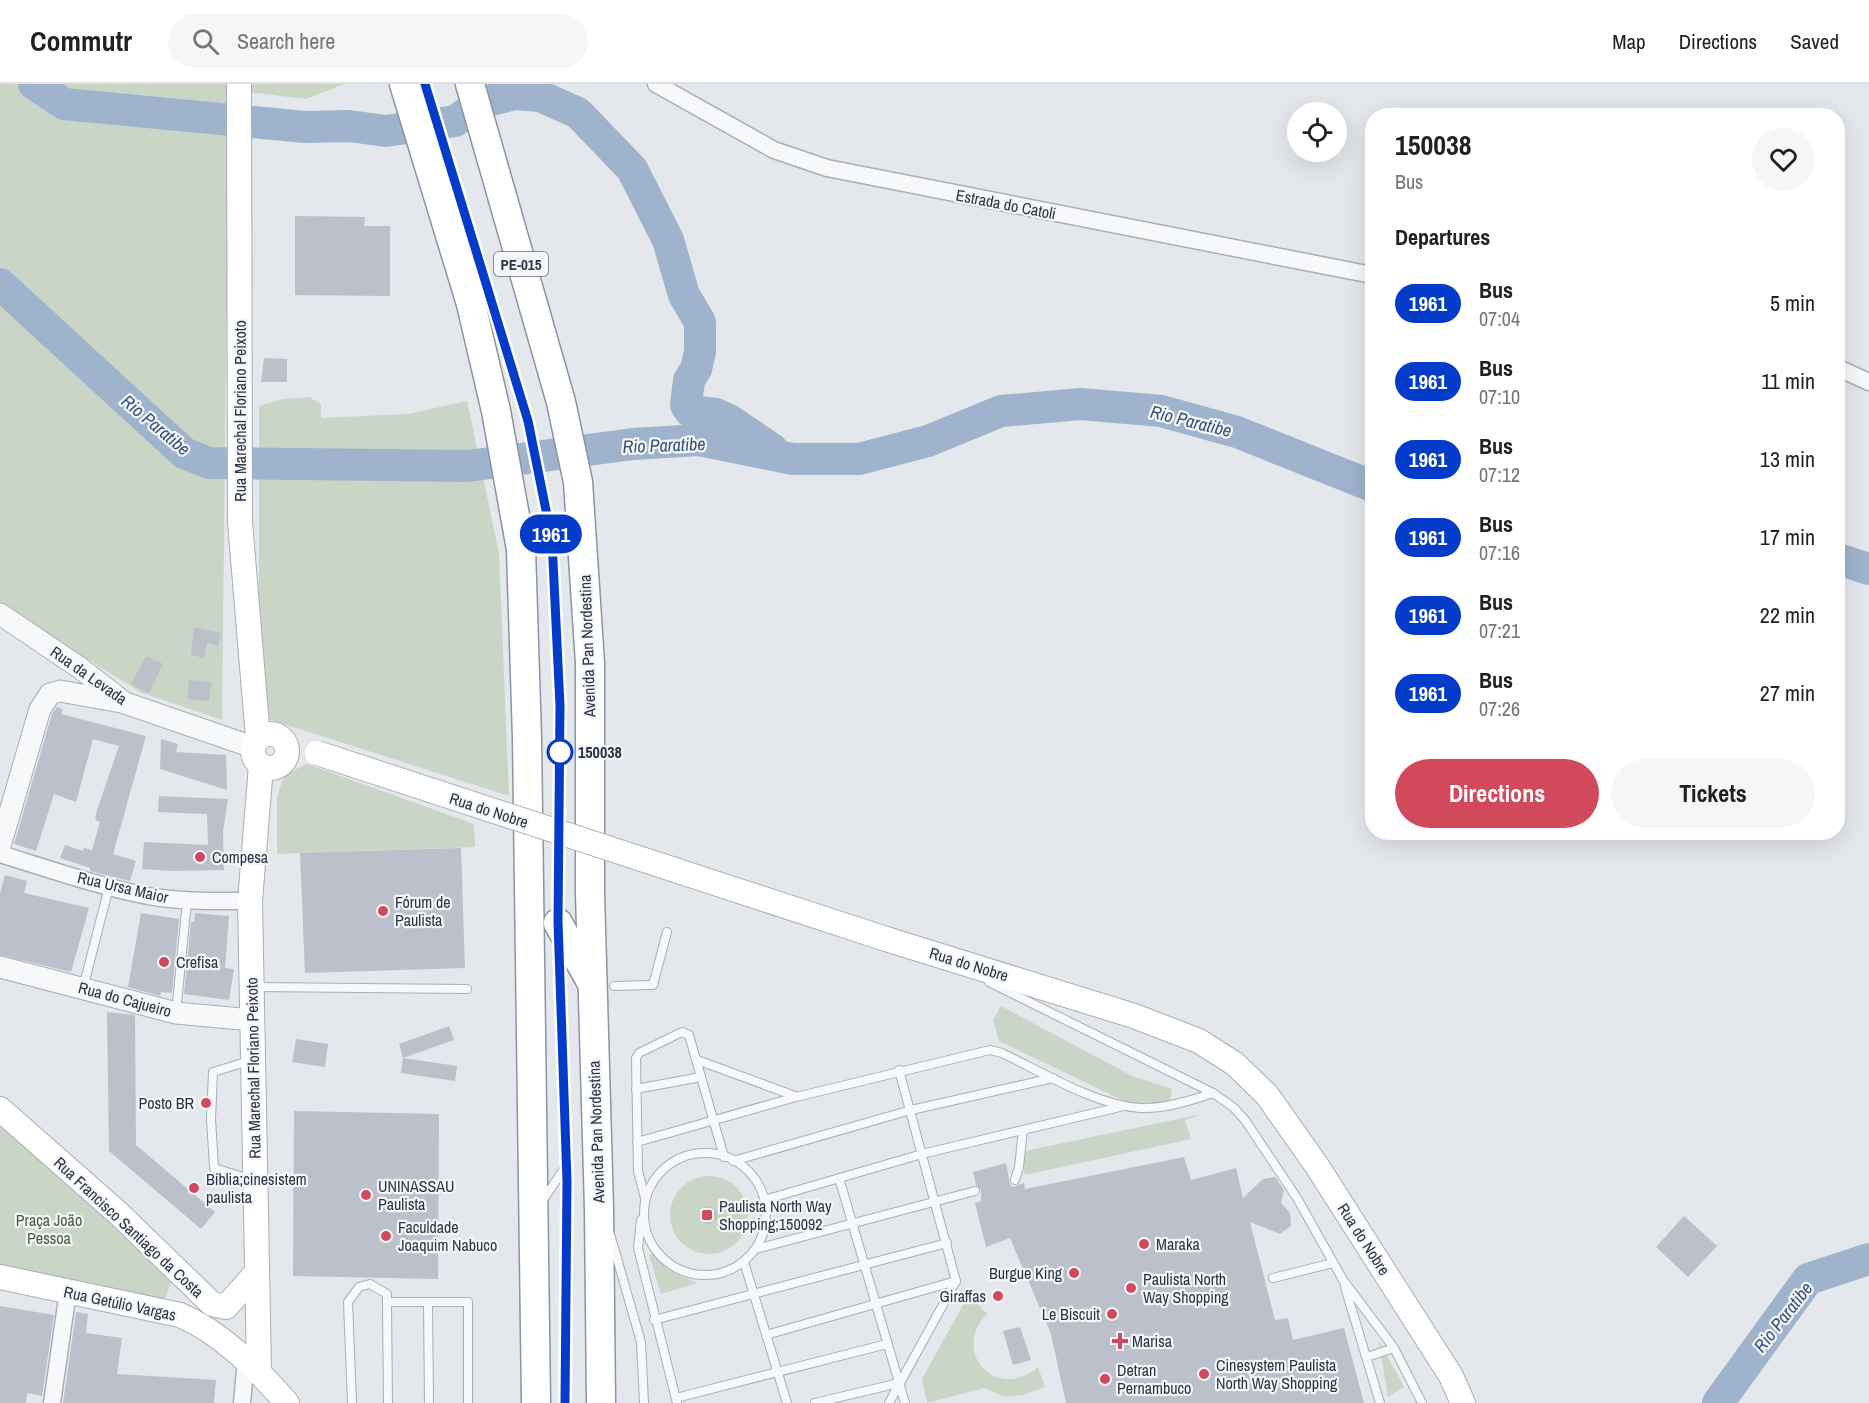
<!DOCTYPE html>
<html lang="en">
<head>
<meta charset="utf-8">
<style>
	:root { --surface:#fff; --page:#f6f6f6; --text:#202124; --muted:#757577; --line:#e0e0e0; --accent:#d1495b }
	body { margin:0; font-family:"Archivo Narrow",sans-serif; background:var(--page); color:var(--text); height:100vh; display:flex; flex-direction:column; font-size:22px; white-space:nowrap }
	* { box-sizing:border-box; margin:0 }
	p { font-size:20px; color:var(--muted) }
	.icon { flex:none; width:33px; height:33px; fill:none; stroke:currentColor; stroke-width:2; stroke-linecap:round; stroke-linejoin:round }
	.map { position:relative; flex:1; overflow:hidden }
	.sheet { position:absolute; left:1365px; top:24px; width:480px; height:732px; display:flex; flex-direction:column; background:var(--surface); border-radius:24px; box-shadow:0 6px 24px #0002 }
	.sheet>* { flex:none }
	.badge { padding:0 12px; border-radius:20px; font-size:21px; line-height:39px }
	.controls { position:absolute; left:1287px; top:18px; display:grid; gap:12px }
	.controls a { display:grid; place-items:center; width:60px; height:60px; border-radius:50%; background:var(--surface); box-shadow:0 6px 24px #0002; font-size:30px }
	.map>.badge { position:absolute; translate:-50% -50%; box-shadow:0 0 0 3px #fff }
	h2 { padding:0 30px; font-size:22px; line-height:54px }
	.round { display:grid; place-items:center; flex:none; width:63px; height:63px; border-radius:32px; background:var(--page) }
	.summary { display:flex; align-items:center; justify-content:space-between; height:102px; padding:0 30px }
	h1 { font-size:28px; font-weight:700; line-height:45px }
	.cta { display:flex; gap:12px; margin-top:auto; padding:12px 30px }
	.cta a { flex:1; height:69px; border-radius:36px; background:var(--accent); color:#fff; font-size:24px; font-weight:700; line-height:69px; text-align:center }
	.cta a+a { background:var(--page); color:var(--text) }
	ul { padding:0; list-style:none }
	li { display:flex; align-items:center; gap:18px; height:78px; padding:0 30px }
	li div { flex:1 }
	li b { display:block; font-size:22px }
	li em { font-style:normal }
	li .badge { min-width:66px; font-weight:700; text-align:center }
	header { display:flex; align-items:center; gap:36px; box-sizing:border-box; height:84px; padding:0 30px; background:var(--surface); border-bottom:2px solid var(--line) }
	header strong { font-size:28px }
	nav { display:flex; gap:33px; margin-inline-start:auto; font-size:21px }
	.search { width:420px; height:54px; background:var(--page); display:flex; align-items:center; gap:15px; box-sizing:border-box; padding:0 21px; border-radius:33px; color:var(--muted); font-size:22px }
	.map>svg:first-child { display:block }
	.green { fill:#c9d6c5 }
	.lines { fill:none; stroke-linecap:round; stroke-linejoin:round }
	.river { stroke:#9fb4cc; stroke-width:32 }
	.building { fill:#bbc0ca }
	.service-casing { stroke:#a9aeb7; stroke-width:10 }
	.minor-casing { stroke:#a9aeb7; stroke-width:19 }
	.tertiary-casing { stroke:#a9aeb7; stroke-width:23 }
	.secondary-casing { stroke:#a9aeb7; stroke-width:26 }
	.trunk-casing { stroke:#8b94a3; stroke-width:31 }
	.service { stroke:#f7f8fa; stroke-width:8 }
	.minor { stroke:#f7f8fa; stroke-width:16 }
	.tertiary { stroke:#f7f8fa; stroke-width:21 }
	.secondary { stroke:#fff; stroke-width:24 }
	.trunk { stroke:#fff; stroke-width:28 }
	.secondary-bridge-casing { stroke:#a9aeb7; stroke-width:26; stroke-linecap:butt }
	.secondary-bridge { stroke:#fff; stroke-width:24 }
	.line-casing { stroke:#fff; stroke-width:14 }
	.line { stroke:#043bc9; stroke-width:9 }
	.stop-dot { fill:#fff; stroke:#043bc9; stroke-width:3 }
	.poi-dot { fill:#d1495b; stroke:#f4f6f9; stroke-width:2 }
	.labels { text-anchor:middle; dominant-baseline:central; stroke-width:4.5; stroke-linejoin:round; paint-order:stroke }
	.shield { fill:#f4f6f9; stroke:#676e7b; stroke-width:1.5 }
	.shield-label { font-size:15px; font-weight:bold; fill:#2b3445 }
	.street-label { font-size:16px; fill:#2b3445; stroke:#f4f6f9 }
	.stop-label { font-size:16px; font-weight:bold; fill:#2b3445; stroke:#f4f6f9; text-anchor:start }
	.poi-label { font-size:16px; fill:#2b3445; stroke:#f4f6f9; text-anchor:start }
	.park-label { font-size:16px; fill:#3f6138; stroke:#f4f6f9 }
	.water-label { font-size:18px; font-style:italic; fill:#34527a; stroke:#f4f6f9 }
</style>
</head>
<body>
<header>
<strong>Commutr</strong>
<div class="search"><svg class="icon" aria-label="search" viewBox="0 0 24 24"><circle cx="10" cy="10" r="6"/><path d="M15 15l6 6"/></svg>Search here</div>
<nav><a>Map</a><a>Directions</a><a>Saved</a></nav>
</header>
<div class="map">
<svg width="1869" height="1319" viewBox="0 0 1869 1319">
	<rect width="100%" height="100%" fill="#e4e7ec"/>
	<g class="green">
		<path d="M0 0H229L222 636 140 608 0 520Z"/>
		<path d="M248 0H345L306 15 248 8Z"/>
		<path d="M309 313 321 320V334L408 330 467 317 499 469 509 712 259 632V322L283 315Z"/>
		<path d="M307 680 474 740 475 763 277 770V714L284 691Z"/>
		<path d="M1001 922 1132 992 1172 1005 1170 1016 1152 1023 1122 1016 999 957 993 936Z"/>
		<path d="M1202 1030 1185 1036 1191 1055 1025 1091 1020 1068Z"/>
		<path d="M0 1037 163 1183 171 1198 165 1216 0 1184Z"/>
		<circle cx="709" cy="1131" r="39"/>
		<path d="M655 1169 668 1186 697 1199 661 1210 649 1171Z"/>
		<path d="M972 1205 982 1226 988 1229C949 1267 996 1319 1038 1283L1045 1303 1023 1311 1005 1313 984 1304 927 1319 922 1295Z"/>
		<path d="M1379 1257 1404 1303 1388 1313Z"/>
	</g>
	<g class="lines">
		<g class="river">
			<path d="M34 0 64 20 305 43 349 42 386 47 455 37 483 18 515 10 540 12 578 29 632 85 668 156 684 211 700 238V268L696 285 689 296 686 321 690 327 716 330 729 336 772 365"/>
			<path d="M0 200 184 369 209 379 468 382 633 360 699 356 793 375H859L928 357 1001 327 1081 320 1161 327 1237 348 1372 402"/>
			<path d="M1838 475 1869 485"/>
			<path d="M1718 1319 1808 1195 1869 1175"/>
		</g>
	</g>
	<g class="building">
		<path d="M295 132 365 133 364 142H390V212L295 211Z"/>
		<path d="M264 274 287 275V298H261Z"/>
		<path d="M194 543 221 549 218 562 207 559 204 574 191 571Z"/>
		<path d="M146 572 163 580 149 609 131 600Z"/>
		<path d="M189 596 211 598 209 617 187 615Z"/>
		<path d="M57 623 63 625 61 630 146 652 113 770 136 777 130 797 90 787V784L60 774 65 761 83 767 84 764 92 766 100 738 95 736 97 726 119 662 93 655 76 718 54 710 36 767 14 760 52 630Z"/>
		<path d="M161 655 178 660 176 668 226 671 227 706 160 685Z"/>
		<path d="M159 712 228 715 223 748 224 786 172 787 142 785 144 758 208 761 207 730 158 728Z"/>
		<path d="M461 764 465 884 305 889 300 769Z"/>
		<path d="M5 791 27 797 24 809 89 824 71 888 0 871V809Z"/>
		<path d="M141 829 179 835 172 909 161 908 160 912 128 903Z"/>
		<path d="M195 829 229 832 225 884 234 885 229 916 184 910 191 838H194Z"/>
		<path d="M107 928 135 931 136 1061 215 1128 201 1145 109 1067Z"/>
		<path d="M449 942 454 956 403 974 399 960Z"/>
		<path d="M296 955 328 960 325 983 292 978Z"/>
		<path d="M403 974 457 982 455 997 401 989Z"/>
		<path d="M294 1027 439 1030 438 1195 293 1192Z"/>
		<path d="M1184 1073 1191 1096 1236 1084 1243 1114 1263 1095 1275 1093 1284 1106 1281 1119 1290 1129 1291 1142 1280 1150 1250 1138 1275 1236 1288 1234 1293 1256 1344 1244 1364 1319H1066L1051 1250 1010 1154 986 1163 975 1119 981 1117V1106L976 1101 973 1088 1006 1079 1010 1100 1013 1103 1024 1099 1025 1105Z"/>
		<circle cx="708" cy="1131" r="9"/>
		<path d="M1684 1132 1717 1162 1688 1193 1656 1163Z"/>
		<path d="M0 1222 54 1231 42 1312 27 1309 26 1319H0Z"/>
		<path d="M76 1228 88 1230 86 1249 122 1254 117 1290 216 1296 214 1319H63Z"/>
		<path d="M1020 1243 1031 1276 1013 1281 1003 1247Z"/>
	</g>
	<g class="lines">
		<g class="service-casing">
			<g id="service">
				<path d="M425 0 528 337 552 456 560 623 558 834"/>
				<path d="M559 859 567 1097 565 1319"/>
				<path d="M989 898 1213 1009 1233 1023 1245 1036 1297 1114 1343 1196 1394 1264 1422 1319"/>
				<path d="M614 902 653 901 667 848"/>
				<path d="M255 903 467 905"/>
				<path d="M83 904 109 803"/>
				<path d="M176 929 187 817"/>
				<path d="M697 976 795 1012"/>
				<path d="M249 977 213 988 211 1035 214 1084 253 1096"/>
				<path d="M636 1005 701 993"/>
				<path d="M637 1058 796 1013 990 966 1002 969C1042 988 1095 1021 1140 1024 1164 1025 1190 1017 1213 1009"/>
				<circle cx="705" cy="1130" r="61"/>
				<path d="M733 1077 911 1026 1053 994"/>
				<path d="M839 1094 905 1319"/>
				<path d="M1015 1096 1019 1083 1023 1046"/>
				<path d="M645 1114 638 1087 636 974 639 969 682 948 689 951 724 1073"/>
				<path d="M543 1116 566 1082"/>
				<path d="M764 1116 922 1070 1124 1022"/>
				<path d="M641 1136 638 1164 677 1319"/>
				<path d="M610 1150 641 1258 644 1319"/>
				<path d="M756 1165 975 1107"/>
				<path d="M744 1178 787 1319"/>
				<path d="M1273 1194 1333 1179"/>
				<path d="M1345 1203 1380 1319"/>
				<path d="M387 1218 388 1319"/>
				<path d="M428 1218 429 1319"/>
				<path d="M654 1236 947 1159"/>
				<path d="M766 1251 956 1197"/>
				<path d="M1367 1273 1394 1264"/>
				<path d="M676 1314 887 1260"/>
				<path d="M352 1319 348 1218 359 1203 370 1200 387 1210V1218H468V1319"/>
				<path d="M815 1319 899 1299"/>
				<path d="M889 1319 956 1197 899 986"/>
			</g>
		</g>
		<g class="minor-casing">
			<g id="minor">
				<path d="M656 0 774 66 827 84 1372 191"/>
				<path d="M1838 284 1869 298"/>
				<path d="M0 770C49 785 98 802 148 812 182 818 216 817 250 817"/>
				<path d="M52 1319 68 1207"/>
				<path d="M242 1319 245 1286 252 1281"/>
			</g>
		</g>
		<g class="tertiary-casing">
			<g id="tertiary">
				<path d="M0 530 80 584 125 619 253 663"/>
				<path d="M0 762 40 625 50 610 60 607 121 618"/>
				<path d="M0 883 176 929 252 936"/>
			</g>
		</g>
		<g class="secondary-casing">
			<g id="secondary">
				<path d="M239 0 240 438 258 654"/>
				<circle cx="270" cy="667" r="17"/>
				<path d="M886 855 1134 932 1199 957 1235 980 1267 1011 1317 1082 1451 1292 1463 1319"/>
				<path d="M0 1025 118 1129 212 1220 226 1223 257 1188"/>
				<path d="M0 1193 180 1231C222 1249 257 1285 287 1319"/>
				<path d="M259 1286 250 817 261 682"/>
			</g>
		</g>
		<g class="trunk-casing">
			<g id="trunk">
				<path d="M404 0 471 220 496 327 521 465 527 654 536 1319"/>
				<path d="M470 0 561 318 578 398 590 579V809L599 1125 601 1319"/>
				<path d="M558 839 590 896"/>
			</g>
		</g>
		<use href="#service" class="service"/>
		<use href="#minor" class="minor"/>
		<use href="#tertiary" class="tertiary"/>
		<use href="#secondary" class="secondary"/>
		<use href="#trunk" class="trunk"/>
		<g class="secondary-bridge-casing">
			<path id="secondary-bridge" d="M317 669 886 855"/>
		</g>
		<use href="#secondary-bridge" class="secondary-bridge"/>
	</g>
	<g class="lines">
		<g class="line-casing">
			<path id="line" d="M425 0 528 337 552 456 560 622 558 838 567 1097 565 1319"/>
		</g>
		<use href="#line" class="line"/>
	</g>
	<circle class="stop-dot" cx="560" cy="668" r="12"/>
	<g class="poi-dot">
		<circle cx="200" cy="773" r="6"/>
		<circle cx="383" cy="827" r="6"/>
		<circle cx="164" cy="878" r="6"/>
		<circle cx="206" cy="1019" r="6"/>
		<circle cx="194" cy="1104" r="6"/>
		<circle cx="366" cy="1111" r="6"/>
		<rect x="701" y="1125" width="12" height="12" rx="3"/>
		<circle cx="386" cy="1152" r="6"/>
		<circle cx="1144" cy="1160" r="6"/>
		<circle cx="1074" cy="1189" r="6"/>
		<circle cx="1131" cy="1204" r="6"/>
		<circle cx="998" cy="1212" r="6"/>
		<circle cx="1112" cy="1230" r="6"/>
		<path d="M1117 1248h6v6h6v6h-6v6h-6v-6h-6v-6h6z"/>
		<circle cx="1204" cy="1290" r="6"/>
		<circle cx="1105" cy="1295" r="6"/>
	</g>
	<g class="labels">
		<rect class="shield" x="494" y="168" width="54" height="24" rx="4.5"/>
		<g class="shield-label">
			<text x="521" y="180">PE-015</text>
		</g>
		<g class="street-label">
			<text transform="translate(1006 120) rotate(11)">Estrada do Catoli</text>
			<text transform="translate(240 327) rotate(-90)">Rua Marechal Floriano Peixoto</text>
			<text transform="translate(587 562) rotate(-92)">Avenida Pan Nordestina</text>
			<text transform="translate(89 591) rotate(35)">Rua da Levada</text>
			<text transform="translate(489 726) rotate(18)">Rua do Nobre</text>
			<text transform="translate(123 803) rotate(13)">Rua Ursa Maior</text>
			<text transform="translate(969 880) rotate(17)">Rua do Nobre</text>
			<text transform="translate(125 915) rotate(15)">Rua do Cajueiro</text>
			<text transform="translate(253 984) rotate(-91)">Rua Marechal Floriano Peixoto</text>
			<text transform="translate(596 1048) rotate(-92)">Avenida Pan Nordestina</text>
			<text transform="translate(129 1143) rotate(43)">Rua Francisco Santiago da Costa</text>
			<text transform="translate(1364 1155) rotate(57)">Rua do Nobre</text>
			<text transform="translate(120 1219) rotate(12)">Rua Getúlio Vargas</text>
		</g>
		<g class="stop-label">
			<text x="578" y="668">150038</text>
		</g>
		<g class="poi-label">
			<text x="212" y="773">Compesa</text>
			<text x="395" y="818">Fórum de<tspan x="395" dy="18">Paulista</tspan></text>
			<text x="176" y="878">Crefisa</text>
			<text x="194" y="1019" text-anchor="end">Posto BR</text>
			<text x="206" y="1095">Bíblia;cinesistem<tspan x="206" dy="18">paulista</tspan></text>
			<text x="378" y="1102">UNINASSAU<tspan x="378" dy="18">Paulista</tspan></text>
			<text x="719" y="1122">Paulista North Way<tspan x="719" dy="18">Shopping;150092</tspan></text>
			<text x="398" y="1143">Faculdade<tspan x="398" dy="18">Joaquim Nabuco</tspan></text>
			<text x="1156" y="1160">Maraka</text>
			<text x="1062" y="1189" text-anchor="end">Burgue King</text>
			<text x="1143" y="1195">Paulista North<tspan x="1143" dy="18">Way Shopping</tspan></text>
			<text x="986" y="1212" text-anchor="end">Giraffas</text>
			<text x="1100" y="1230" text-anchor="end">Le Biscuit</text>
			<text x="1132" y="1257">Marisa</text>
			<text x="1216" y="1281">Cinesystem Paulista<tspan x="1216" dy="18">North Way Shopping</tspan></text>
			<text x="1117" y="1286">Detran<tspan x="1117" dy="18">Pernambuco</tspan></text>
		</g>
		<g class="park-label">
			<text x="49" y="1136">Praça João<tspan x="49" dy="18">Pessoa</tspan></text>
		</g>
		<g class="water-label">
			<text transform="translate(1191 337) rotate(14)">Rio Paratibe</text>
			<text transform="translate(156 341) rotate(40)">Rio Paratibe</text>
			<text transform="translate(664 361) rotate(-2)">Rio Paratibe</text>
			<text transform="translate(1783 1233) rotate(-52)">Rio Paratibe</text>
		</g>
	</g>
</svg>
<div class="controls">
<a><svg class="icon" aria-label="locate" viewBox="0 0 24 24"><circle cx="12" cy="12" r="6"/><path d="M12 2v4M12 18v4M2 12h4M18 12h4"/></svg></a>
</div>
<b class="badge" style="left:551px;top:450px;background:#043bc9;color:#fff">1961</b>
<section class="sheet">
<div class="summary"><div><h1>150038</h1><p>Bus</p></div><a class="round"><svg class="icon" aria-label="heart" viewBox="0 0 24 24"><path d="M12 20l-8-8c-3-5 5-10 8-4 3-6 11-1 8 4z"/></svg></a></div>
<h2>Departures</h2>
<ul>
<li><span class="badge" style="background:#043bc9;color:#fff">1961</span><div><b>Bus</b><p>07:04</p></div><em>5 min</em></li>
<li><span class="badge" style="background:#043bc9;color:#fff">1961</span><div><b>Bus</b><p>07:10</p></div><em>11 min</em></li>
<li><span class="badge" style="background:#043bc9;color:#fff">1961</span><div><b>Bus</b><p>07:12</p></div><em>13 min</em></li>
<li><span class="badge" style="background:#043bc9;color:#fff">1961</span><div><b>Bus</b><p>07:16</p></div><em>17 min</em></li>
<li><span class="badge" style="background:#043bc9;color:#fff">1961</span><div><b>Bus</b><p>07:21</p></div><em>22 min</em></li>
<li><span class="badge" style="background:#043bc9;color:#fff">1961</span><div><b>Bus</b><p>07:26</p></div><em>27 min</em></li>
</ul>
<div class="cta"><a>Directions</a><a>Tickets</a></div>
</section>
</div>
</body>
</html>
